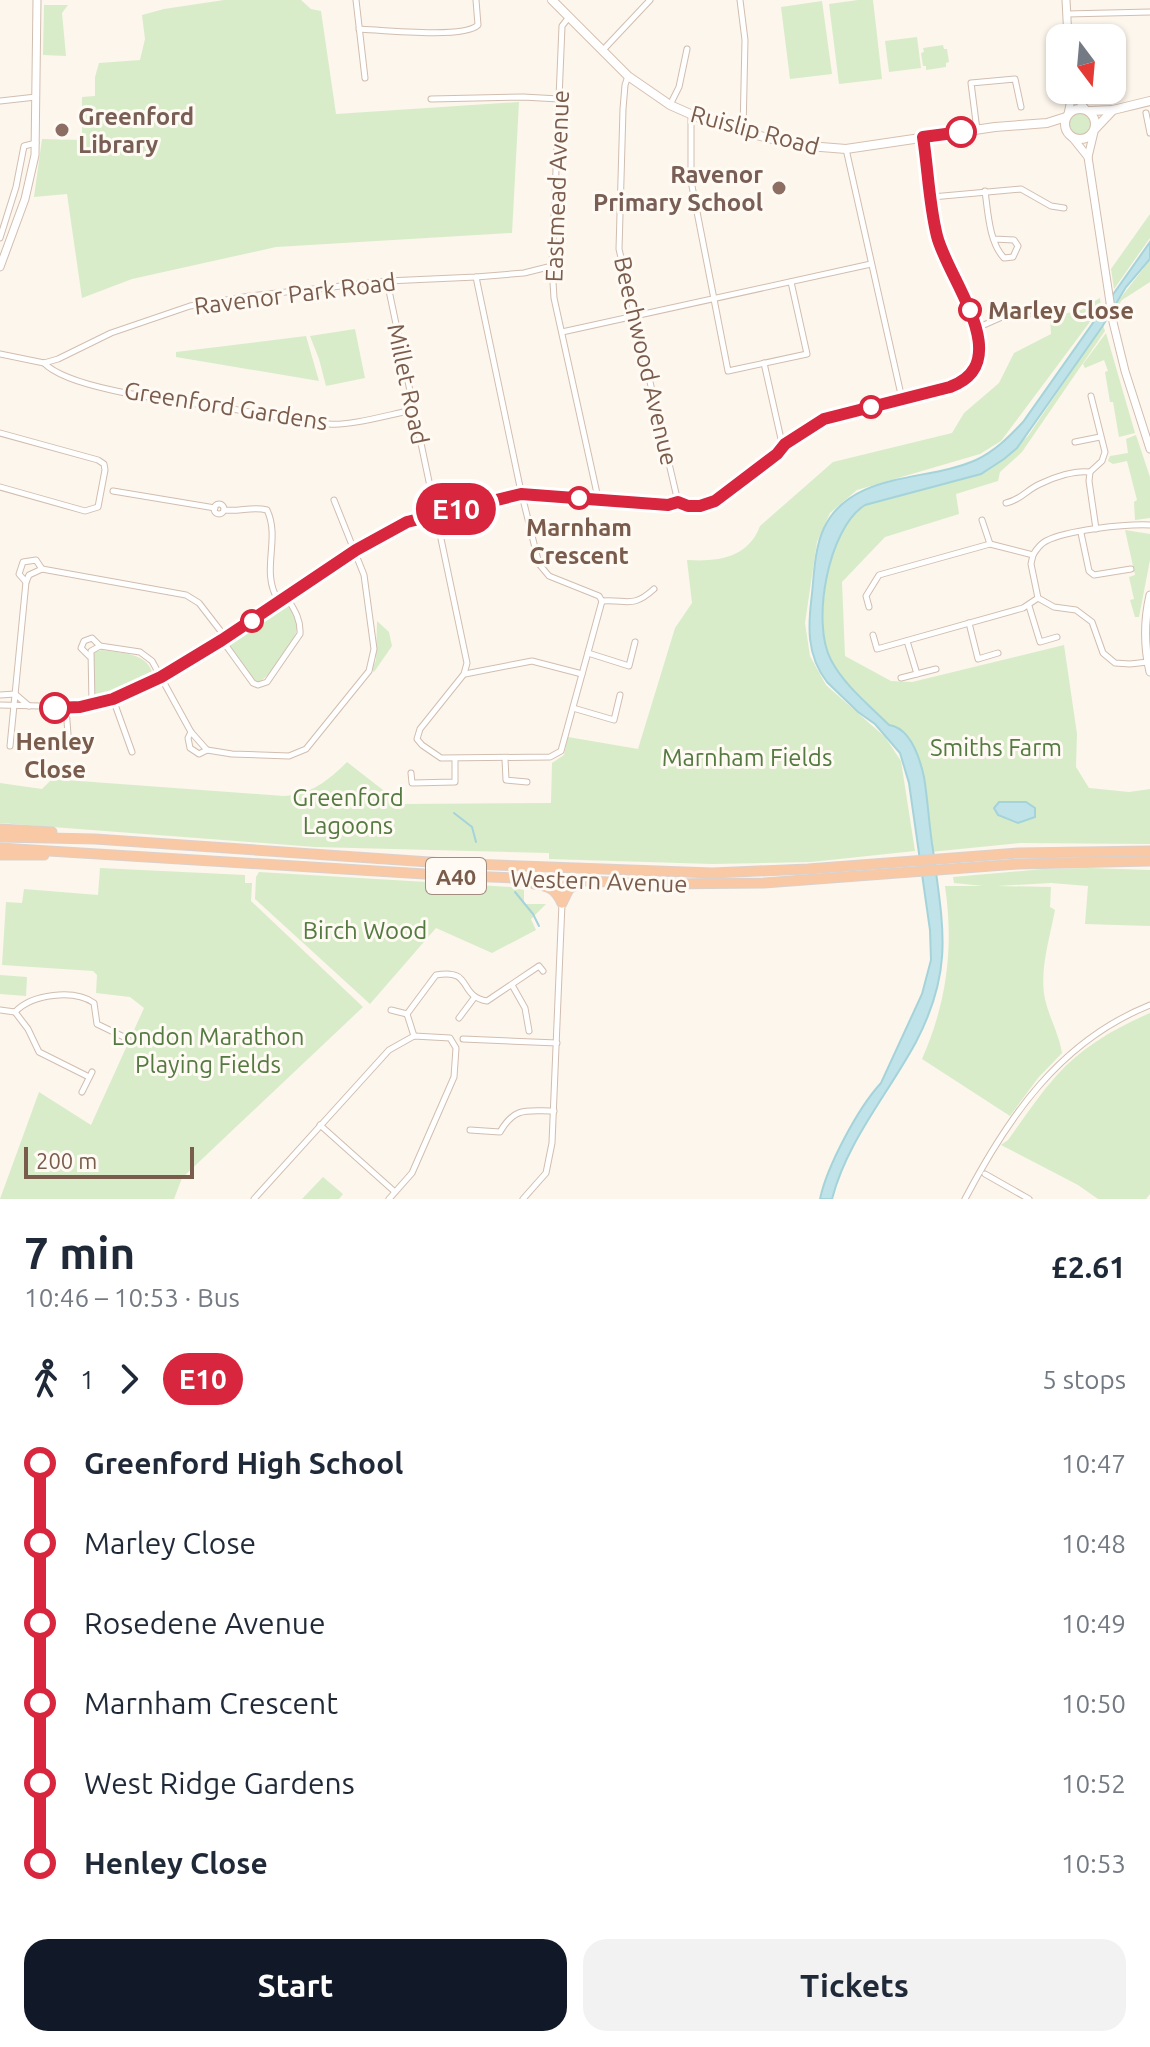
<!DOCTYPE html>
<html lang="en">
<head>
<meta charset="utf-8">
<style>
	:root { --surface:#fff; --page:#f2f2f3; --text:#1f2937; --muted:#747a83; --accent:#111827 }
	body { margin:0; font-family:Ubuntu,sans-serif; background:var(--page); color:var(--text); height:100vh; display:flex; flex-direction:column; font-size:30px; white-space:nowrap }
	* { box-sizing:border-box; margin:0 }
	p { font-size:26px; color:var(--muted) }
	.icon { flex:none; width:44px; height:44px; fill:none; stroke:currentColor; stroke-width:2; stroke-linecap:round; stroke-linejoin:round }
	.map { position:relative; height:1199px; overflow:hidden }
	.panel { display:flex; flex-direction:column; background:var(--surface); flex:1 }
	.panel>* { flex:none }
	.badge { padding:0 16px; border-radius:26px; font-size:28px; line-height:52px }
	.needle { width:52px; rotate:164deg }
	.controls { position:absolute; left:1046px; top:24px; display:grid; gap:16px }
	.controls a { display:grid; place-items:center; width:80px; height:80px; border-radius:16px; background:var(--surface); box-shadow:0 2px 6px #0004; font-size:40px }
	.scale { position:absolute; left:24px; bottom:20px; width:170px; box-sizing:border-box; padding-left:8px; border:4px solid #7a5c4d; border-top:0; font-size:22px; line-height:28px; white-space:nowrap; color:#7a5c4d; -webkit-text-stroke:6px #fffaf3; paint-order:stroke }
	.map>.badge { position:absolute; translate:-50% -50%; box-shadow:0 0 0 4px #fff }
	.legs { display:flex; align-items:center; gap:12px; height:88px; padding:0 24px; font-size:26px }
	.legs p { margin-inline-start:auto }
	.head { display:flex; align-items:center; justify-content:space-between; height:136px; padding:0 24px }
	h1 { font-size:44px; font-weight:700; line-height:60px }
	.cta { display:flex; gap:16px; margin-top:auto; padding:16px 24px }
	.cta a { flex:1; height:92px; border-radius:24px; background:var(--accent); color:#fff; font-size:32px; font-weight:700; line-height:92px; text-align:center }
	.cta a+a { background:var(--page); color:var(--text) }
	ul { padding:0 24px; list-style:none }
	li { display:flex; align-items:center; gap:28px; height:80px; font-size:30px }
	li i { display:grid; place-items:center; width:12px; height:100%; margin:0 10px; background:currentColor }
	li i::after { content:''; width:20px; height:20px; margin:-10px; border:6px solid; border-radius:50%; background:var(--surface) }
	li p { margin-inline-start:auto }
	li:first-child i { background:linear-gradient(#0000 50%,currentColor 0) }
	li:last-child i { background:linear-gradient(currentColor 50%,#0000 0) }
	.map>svg:first-child { display:block }
	.green { fill:#d8ecc9 }
	.water { fill:#bfe3e8; stroke:#a5d3da; stroke-width:2 }
	.lines { fill:none; stroke-linecap:round; stroke-linejoin:round }
	.stream { stroke:#a5d3da; stroke-width:2 }
	.minor-casing { stroke:#d1beb0; stroke-width:7 }
	.tertiary-casing { stroke:#d1beb0; stroke-width:9 }
	.secondary-casing { stroke:#d6c0b0; stroke-width:10 }
	.trunk-casing { stroke:#dad1cd; stroke-width:11 }
	.minor { stroke:#fff; stroke-width:5 }
	.tertiary { stroke:#fff; stroke-width:7 }
	.secondary { stroke:#fff; stroke-width:8 }
	.trunk { stroke:#f9c8a4; stroke-width:9 }
	.line-1-casing { stroke:#fff; stroke-width:18 }
	.line-1 { stroke:#d7263d; stroke-width:12 }
	.education-dot { fill:#8d6e63; stroke:#fffaf3; stroke-width:3 }
	.stop-1-dot { fill:#fff; stroke:#d7263d; stroke-width:4 }
	.labels { text-anchor:middle; dominant-baseline:central; stroke-width:6; stroke-linejoin:round; paint-order:stroke }
	.shield { fill:#fffaf3; stroke:#a28b7f; stroke-width:2 }
	.shield-label { font-size:22px; font-weight:bold; fill:#7a5c4d }
	.education-label { font-size:24px; font-weight:bold; fill:#785e54; stroke:#fffaf3; text-anchor:start }
	.street-label { font-size:24px; fill:#7a5c4d; stroke:#fffaf3 }
	.stop-label { font-size:24px; font-weight:bold; fill:#7a5c4d; stroke:#fffaf3 }
	.park-label { font-size:24px; fill:#537a41; stroke:#fffaf3 }
</style>
</head>
<body>
<div class="map">
<svg width="1150" height="1199" viewBox="0 0 1150 1199">
	<rect width="100%" height="100%" fill="#fdf6ec"/>
	<g class="green">
		<path d="M224 0H301L311 9 321 11 336 114 519 102 512 233 276 247 132 279 82 298 67 194 34 197 42 139 82 140V97L95 96V77L99 63 140 60 145 39 142 15 164 9Z"/>
		<path d="M858 0H873L882 79 839 84 829 4Z"/>
		<path d="M822 1 832 74 790 79 781 7Z"/>
		<path d="M44 5H68L62 13 66 56 43 55Z"/>
		<path d="M917 37 921 68 889 72 885 41Z"/>
		<path d="M943 45 944 49H947L949 62 946 63V67L926 70V66H923L921 53 924 52 923 48Z"/>
		<circle cx="1080" cy="124" r="13"/>
		<path d="M1150 214V238L1114 289 1111 269Z"/>
		<path d="M1150 260V282L1122 300 1120 303 1122 314 1118 315 1115 305Z"/>
		<path d="M1100 298 1101 307 1001 441 980 454 857 490 830 513 817 542 805 623 810 656 826 685 885 737 901 761 915 851 811 862 712 864 549 859V853L315 847 0 823V783L42 789 52 779 283 796C310 795 328 781 347 762L401 804 551 803 552 763 564 755 568 737 638 749 675 628 692 603 687 560C718 562 748 558 760 526L833 462 952 433 964 413 999 383 1014 353 1051 334 1050 317 1081 310Z"/>
		<path d="M1103 325 1105 331 1022 452 1000 472 998 481 956 494 959 514 885 537 842 582 845 656 891 681 912 682 1064 645 1077 734 1076 767 1089 788 1129 792 1150 789V844L1020 843 930 852 923 787 886 724 832 668 821 633 827 563 839 531 857 510 871 501 954 481 990 469 1028 436Z"/>
		<path d="M355 329 365 378 326 386 319 359 310 336Z"/>
		<path d="M1106 333 1135 433 1119 437 1113 402H1110L1105 372 1108 371 1104 360 1085 368 1083 364Z"/>
		<path d="M306 336 319 381 176 357V352Z"/>
		<path d="M1136 435 1150 477V518L1135 520 1134 502 1137 500 1127 461 1113 464 1108 461 1110 456 1128 453 1126 439Z"/>
		<path d="M1125 530 1150 534V560L1139 617H1135L1130 600 1134 599 1129 577 1135 575Z"/>
		<path d="M286 604C292 610 297 617 297 626 298 640 270 678 258 682L253 679 229 645 230 642Z"/>
		<path d="M377 621 389 632 392 646 374 672 372 670 376 660Z"/>
		<path d="M102 650C119 653 146 652 152 672 141 685 116 692 98 696L95 693 92 657 95 652Z"/>
		<path d="M100 868 245 875V883H252L251 901 363 1007 182 1178 174 1199H0L39 1092 91 1125 144 1008 130 997 96 993 97 975 93 971 2 965 6 902 22 903 24 889 98 895Z"/>
		<path d="M1090 868 1150 870V926L1085 924 1088 886 1051 883 997 886 1051 887 1050 907 1055 910C1050 937 1039 971 1045 999 1049 1017 1059 1034 1062 1053L1038 1078 1010 1116 922 1059C947 1002 954 948 945 886H983L954 883 953 877 1043 869Z"/>
		<path d="M259 872 510 887 524 890V904H546L531 919 536 930 492 953 436 928 370 1004 255 899 256 877Z"/>
		<path d="M0 975 27 977 26 996 0 994Z"/>
		<path d="M1150 1013V1194L1146 1199H1098L1078 1185 1001 1145 1008 1140C1024 1118 1039 1095 1057 1075 1082 1047 1117 1027 1150 1013Z"/>
		<path d="M323 1177 343 1194 339 1199H302Z"/>
	</g>
	<g class="water">
		<path d="M1150 242V259L1126 287 1102 327 1017 448 1004 459 981 474 865 505C828 528 811 623 831 660 844 685 869 705 889 725 911 728 920 759 924 777 928 801 929 826 933 850 943 927 954 969 916 1042 888 1094 847 1141 832 1199H820C827 1166 858 1108 881 1083L922 994 931 960 930 930 909 783 900 753 875 724 858 712 827 682C806 655 808 625 812 594 814 573 815 547 824 528 851 471 927 482 976 460 995 451 1009 437 1023 422Z"/>
		<path d="M999 802H1026L1035 808V817L1018 823 998 815 994 808Z"/>
	</g>
	<g class="lines">
		<g class="stream">
			<path d="M454 813 472 827 476 842"/>
			<path d="M515 892 533 914 539 926"/>
		</g>
		<g class="minor-casing">
			<g id="minor">
				<path d="M356 0 365 78"/>
				<path d="M740 0 745 40 743 131"/>
				<path d="M1067 14 1150 12"/>
				<path d="M569 17 562 26 552 266 554 298 598 498"/>
				<path d="M359 29C382 30 464 39 478 25L476 0"/>
				<path d="M603 50 650 0"/>
				<path d="M628 76 625 85 623 109 619 249 678 502"/>
				<path d="M431 99 523 97 559 99"/>
				<path d="M0 101 36 97"/>
				<path d="M670 105 679 87 687 49"/>
				<path d="M1146 113 1150 133"/>
				<path d="M691 116V181L728 371 807 354 791 282"/>
				<path d="M977 130 971 83 1015 79 1021 107"/>
				<path d="M846 149 902 399"/>
				<path d="M985 191C988 212 989 242 1004 258L1013 257 1018 246 1014 240 994 239"/>
				<path d="M932 197 1021 189 1051 206 1064 208"/>
				<path d="M0 238 16 187 24 146 36 143"/>
				<path d="M387 281 467 663 464 674 420 729 417 739 422 745 441 758 550 757 561 751 602 601 599 596 549 576 539 564 520 487 476 277"/>
				<path d="M977 328 1011 313 1028 315"/>
				<path d="M562 332 871 264"/>
				<path d="M0 354 44 363 58 359 111 333 190 306 250 296 387 281 476 277 524 273 552 266"/>
				<path d="M44 363C72 392 190 402 232 409 264 414 297 422 329 424 351 426 391 414 414 410"/>
				<path d="M764 363 781 439 785 444"/>
				<path d="M1091 396 1105 452 1102 461 1090 472 1089 481 1096 529"/>
				<path d="M0 433 98 460 104 464 105 470 98 507 85 511 0 487"/>
				<path d="M1075 442 1100 437"/>
				<path d="M113 491 215 508"/>
				<path d="M1006 503C1023 499 1026 490 1040 484 1054 477 1075 470 1090 472"/>
				<circle cx="219" cy="509" r="5"/>
				<path d="M224 510C240 512 252 506 267 510 281 539 260 571 278 600"/>
				<path d="M982 520 990 544"/>
				<path d="M1081 533 1089 571 1094 575 1131 569"/>
				<path d="M1033 555 1031 564 1038 598 1054 607 1076 610 1092 622 1103 653 1115 663 1130 664 1148 662"/>
				<path d="M1033 555C1036 550 1040 544 1046 541 1067 530 1125 524 1150 525"/>
				<path d="M26 582 19 574 23 562 36 560 42 569"/>
				<path d="M602 601C627 599 632 609 654 589"/>
				<path d="M1029 606 1040 642 1057 637"/>
				<path d="M869 607 866 596 879 575 990 544 1033 555"/>
				<path d="M969 623 978 659 998 653"/>
				<path d="M873 635 877 649 1023 608 1038 598"/>
				<path d="M222 640 253 683 258 685 267 682 300 634C301 619 294 609 286 596"/>
				<path d="M907 641 917 674"/>
				<path d="M588 653 629 666 635 642"/>
				<path d="M89 656 81 648 84 641 92 638 100 646"/>
				<path d="M465 674 532 661 582 674"/>
				<path d="M901 678 936 669"/>
				<path d="M0 695 15 694 29 706"/>
				<path d="M113 699 132 752"/>
				<path d="M92 704 91 651 100 646 140 652 152 661 191 732 207 750 232 754 289 756 306 749 369 671 374 649 364 575 334 500"/>
				<path d="M0 705 80 707 113 699 138 688 222 640 356 550 407 522 521 494 668 505 678 502 688 506H700L715 501 777 454 785 444 824 419 956 385C978 371 981 352 977 328L936 234 923 137"/>
				<path d="M66 708 69 748"/>
				<path d="M573 708 614 720 620 695"/>
				<path d="M191 732 188 738 190 748 199 754 207 750"/>
				<path d="M10 746 26 582 29 575 42 569 186 595 199 603 226 638"/>
				<path d="M505 759 506 780 527 782"/>
				<path d="M411 773 412 783 455 782V760"/>
				<path d="M512 985 525 1008 529 1031"/>
				<path d="M0 1010 15 1012C32 994 74 989 94 1003L97 1024 128 1039"/>
				<path d="M391 1010 407 1014"/>
				<path d="M15 1012 28 1029 39 1052 89 1077"/>
				<path d="M459 1018 474 998"/>
				<path d="M414 1036 407 1014 436 975C474 968 457 996 487 1001L539 966 543 971"/>
				<path d="M463 1039 557 1043"/>
				<path d="M82 1092 92 1072"/>
				<path d="M320 1125 395 1192"/>
				<path d="M470 1130 500 1132C515 1106 527 1111 554 1111"/>
				<path d="M985 1174 1029 1199"/>
				<path d="M254 1199 389 1050 414 1036 450 1038 456 1048 454 1077 412 1173 389 1199"/>
				<path d="M523 1199 546 1173 552 1143 562 903"/>
				<path d="M965 1199C1008 1117 1060 1041 1150 1005"/>
			</g>
		</g>
		<g class="tertiary-casing">
			<g id="tertiary">
				<path d="M1066 0 1068 38"/>
				<path d="M1074 94 1086 110"/>
				<path d="M1068 114 1073 90"/>
				<path d="M1072 137 1088 157 1113 322 1125 371 1150 449"/>
				<path d="M1088 157 1094 132"/>
				<path d="M0 267 25 199 35 155 37 0"/>
				<path d="M1150 595C1144 621 1144 646 1150 672"/>
			</g>
		</g>
		<g class="secondary-casing">
			<g id="secondary">
				<path d="M552 0 628 76 670 105 713 124 796 145 846 149 995 127 1047 123 1066 117"/>
				<circle cx="1080" cy="124" r="15"/>
				<path d="M1090 111 1113 110 1150 101"/>
				<path d="M1095 129 1113 110"/>
			</g>
		</g>
		<g class="trunk-casing">
			<g id="trunk">
				<path d="M0 829 52 832"/>
				<path d="M0 837 95 839 444 863 712 873 808 869 1019 853 1150 851"/>
				<path d="M0 848 441 875 658 884 764 883 1019 864 1150 861"/>
				<path d="M0 855H44"/>
				<path d="M534 884C549 886 555 889 562 903"/>
				<path d="M562 903 569 889 581 882"/>
			</g>
		</g>
		<use href="#minor" class="minor"/>
		<use href="#tertiary" class="tertiary"/>
		<use href="#secondary" class="secondary"/>
		<use href="#trunk" class="trunk"/>
	</g>
	<g class="lines">
		<g class="line-1-casing">
			<path id="line-1" d="M55 708 80 707 113 699 161 677 222 640 356 550 407 522 521 494 668 505 678 502 688 506H700L715 501 777 454 785 444 824 419 950 387C1018 362 947 278 937 236 929 204 928 169 923 137L961 132"/>
		</g>
		<use href="#line-1" class="line-1"/>
	</g>
	<g class="education-dot">
		<circle cx="62" cy="130" r="8"/>
		<circle cx="779" cy="188" r="8"/>
	</g>
	<g class="stop-1-dot">
		<circle cx="961" cy="132" r="14"/>
		<circle cx="970" cy="310" r="10"/>
		<circle cx="871" cy="407" r="10"/>
		<circle cx="579" cy="498" r="10"/>
		<circle cx="252" cy="621" r="10"/>
		<circle cx="55" cy="708" r="14"/>
	</g>
	<g class="labels">
		<rect class="shield" x="426" y="858" width="60" height="36" rx="6"/>
		<g class="shield-label">
			<text x="456" y="876">A40</text>
		</g>
		<g class="education-label">
			<text x="78" y="116">Greenford<tspan x="78" dy="28">Library</tspan></text>
			<text x="763" y="174" text-anchor="end">Ravenor<tspan x="763" dy="28">Primary School</tspan></text>
		</g>
		<g class="street-label">
			<text transform="translate(755 130) rotate(15)">Ruislip Road</text>
			<text transform="translate(557 186) rotate(-88)">Eastmead Avenue</text>
			<text transform="translate(295 294) rotate(-7)">Ravenor Park Road</text>
			<text transform="translate(646 361) rotate(77)">Beechwood Avenue</text>
			<text transform="translate(408 384) rotate(78)">Millet Road</text>
			<text transform="translate(226 406) rotate(9)">Greenford Gardens</text>
			<text transform="translate(599 881) rotate(2)">Western Avenue</text>
		</g>
		<g class="stop-label">
			<text x="988" y="310" text-anchor="start">Marley Close</text>
			<text x="579" y="527">Marnham<tspan x="579" dy="28">Crescent</tspan></text>
			<text x="55" y="741">Henley<tspan x="55" dy="28">Close</tspan></text>
		</g>
		<g class="park-label">
			<text x="996" y="747">Smiths Farm</text>
			<text x="747" y="757">Marnham Fields</text>
			<text x="348" y="797">Greenford<tspan x="348" dy="28">Lagoons</tspan></text>
			<text x="365" y="930">Birch Wood</text>
			<text x="208" y="1036">London Marathon<tspan x="208" dy="28">Playing Fields</tspan></text>
		</g>
	</g>
</svg>
<div class="controls">
<a><svg class="needle" viewBox="-14 -14 28 28"><path d="M0-13l5 13h-10z" fill="#e53935"/><path d="M0 13l5-13h-10z" fill="#747a83"/></svg></a>
</div>
<div class="scale">200 m</div>
<b class="badge" style="left:456px;top:509px;background:#d7263d;color:#fff">E10</b>
</div>
<section class="panel">
<div class="head"><div><h1>7 min</h1><p>10:46 – 10:53 · Bus</p></div><b>£2.61</b></div>
<div class="legs"><svg class="icon" aria-label="walk" viewBox="0 0 24 24"><circle cx="13" cy="4" r="2"/><path d="M13 8l-2 6 4 7M11 14l-3 7M7 12l3-4h3l4 4"/></svg>1<svg class="icon" aria-label="forward" viewBox="0 0 24 24"><path d="M9 5l7 7-7 7"/></svg><b class="badge" style="background:#d7263d;color:#fff">E10</b><p>5 stops</p></div>
<ul>
<li><i style="color:#d7263d"></i><b>Greenford High School</b><p>10:47</p></li>
<li><i style="color:#d7263d"></i><span>Marley Close</span><p>10:48</p></li>
<li><i style="color:#d7263d"></i><span>Rosedene Avenue</span><p>10:49</p></li>
<li><i style="color:#d7263d"></i><span>Marnham Crescent</span><p>10:50</p></li>
<li><i style="color:#d7263d"></i><span>West Ridge Gardens</span><p>10:52</p></li>
<li><i style="color:#d7263d"></i><b>Henley Close</b><p>10:53</p></li>
</ul>
<div class="cta"><a>Start</a><a>Tickets</a></div>
</section>
</body>
</html>
